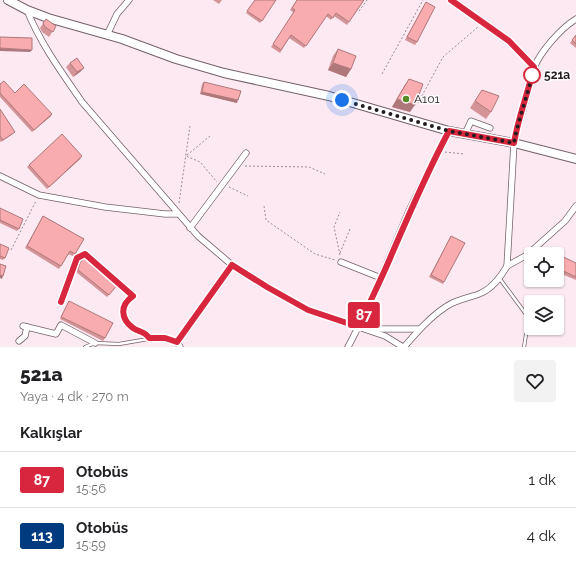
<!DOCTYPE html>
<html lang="tr">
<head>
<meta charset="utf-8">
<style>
	:root { --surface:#fff; --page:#f2f2f2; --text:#202124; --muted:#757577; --line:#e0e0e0 }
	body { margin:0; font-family:Raleway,sans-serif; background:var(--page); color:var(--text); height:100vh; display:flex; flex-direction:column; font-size:15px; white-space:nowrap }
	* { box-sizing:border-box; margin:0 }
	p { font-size:13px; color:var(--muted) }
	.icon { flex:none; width:22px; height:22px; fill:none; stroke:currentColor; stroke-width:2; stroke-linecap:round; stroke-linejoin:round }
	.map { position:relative; height:347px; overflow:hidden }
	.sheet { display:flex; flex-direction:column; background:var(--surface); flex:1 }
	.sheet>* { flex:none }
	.badge { padding:0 8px; border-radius:3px; font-size:14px; line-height:26px }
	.controls { position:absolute; left:524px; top:247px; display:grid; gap:8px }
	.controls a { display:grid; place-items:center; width:40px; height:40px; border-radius:4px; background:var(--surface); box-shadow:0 1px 3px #0004; font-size:20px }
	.you { position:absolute; width:20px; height:20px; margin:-10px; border:3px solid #fff; border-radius:50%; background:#1a73e8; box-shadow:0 0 0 6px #1a73e833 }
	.map>.badge { position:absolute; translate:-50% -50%; box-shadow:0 0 0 2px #fff }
	h2 { padding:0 20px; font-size:15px; line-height:36px }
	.round { display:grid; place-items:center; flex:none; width:42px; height:42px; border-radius:4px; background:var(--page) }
	.headline { display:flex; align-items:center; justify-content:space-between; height:68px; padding:0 20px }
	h1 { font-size:19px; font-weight:800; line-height:30px }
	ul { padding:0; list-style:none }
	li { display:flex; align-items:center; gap:12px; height:56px; padding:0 20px; border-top:1px solid var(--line) }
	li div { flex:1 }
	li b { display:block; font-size:15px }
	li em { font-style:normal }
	li .badge { min-width:44px; font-weight:700; text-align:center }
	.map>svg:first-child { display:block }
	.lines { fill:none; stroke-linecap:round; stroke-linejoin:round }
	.lane-casing { stroke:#74606a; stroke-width:4 }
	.street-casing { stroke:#74606a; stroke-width:7 }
	.secondary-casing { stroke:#74606a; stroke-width:10 }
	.path { stroke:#9b8d94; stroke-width:1; stroke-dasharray:2 2; stroke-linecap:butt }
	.lane { stroke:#fff; stroke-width:2.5 }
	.street { stroke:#fff; stroke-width:5.5 }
	.secondary { stroke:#fff; stroke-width:8 }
	.wall { fill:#d59497 }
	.shaded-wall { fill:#ae787b }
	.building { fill:#f8acb0; stroke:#ae787b }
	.line-casing { stroke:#fff; stroke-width:9 }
	.line { stroke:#d7263d; stroke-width:6 }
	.walk { stroke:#241c20; stroke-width:4; stroke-dasharray:0 7.2 }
	.stop-dot { fill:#fff; stroke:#d7263d; stroke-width:2 }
	.poi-dot { fill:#578b23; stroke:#fcfcfc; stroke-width:1.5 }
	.labels { text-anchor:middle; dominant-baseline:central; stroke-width:3; stroke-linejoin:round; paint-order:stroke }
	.stop-label { font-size:12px; font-weight:bold; fill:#241c20; stroke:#fcfcfc; text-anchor:start }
	.poi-label { font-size:12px; fill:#241c20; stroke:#fcfcfc; text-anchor:start }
</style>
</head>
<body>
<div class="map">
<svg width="576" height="347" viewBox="0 0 576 347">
	<rect width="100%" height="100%" fill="#fce9f2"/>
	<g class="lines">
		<g class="lane-casing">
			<g id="lane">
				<path d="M500 279 528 317V322L524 347"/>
				<path d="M133 295C120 305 120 318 133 328 139 332 146 332 149 338"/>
				<path d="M85 347 95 343 119 344 154 338H165L176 342"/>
			</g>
		</g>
		<g class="street-casing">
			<g id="street">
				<path d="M451 0 509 41 525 57 534 67"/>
				<path d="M27 10C40 43 62 73 82 102L198 236 232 265 267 287 308 310 385 336 403 347"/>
				<path d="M107 35 117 14 129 0"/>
				<path d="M465 134 471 121 490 128"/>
				<path d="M0 176 39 195 105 207 165 214H177"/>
				<path d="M190 228 246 153"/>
				<path d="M341 262 381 278"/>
				<path d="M507 266 527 255 565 221 576 206"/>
				<path d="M61 302 77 258 85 254 133 295"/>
				<path d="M23 326 56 334 61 325 95 343"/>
				<path d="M371 329H419"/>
				<path d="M19 341 25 336 27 327"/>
				<path d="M180 347 177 342 232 265"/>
				<path d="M348 347C371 304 389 258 408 213 421 185 435 158 449 131"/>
				<path d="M404 347C417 332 430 317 447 306 456 300 468 298 479 294 492 289 500 278 507 266L514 143C517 127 523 112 527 95 530 86 531 77 534 68 540 52 561 28 576 19"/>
			</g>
		</g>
		<g class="secondary-casing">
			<path id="secondary" d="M8 0 27 10 48 18 122 39 176 59 224 73 329 96 449 131 514 143 576 159"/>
		</g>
		<g class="path">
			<path d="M359 11 367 0"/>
			<path d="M382 74 423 0"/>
			<path d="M418 103 443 57 478 27"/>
			<path d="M210 136 186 156 200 162 217 182"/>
			<path d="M445 152 464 154"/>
			<path d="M245 166 309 167 325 174"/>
			<path d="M229 187 248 196"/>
			<path d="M179 203 190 126"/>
			<path d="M264 206 266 220 315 254 335 260"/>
			<path d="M11 250 36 201"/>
			<path d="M340 253 350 229"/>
			<path d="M340 255 334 227 340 212"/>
		</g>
		<use href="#lane" class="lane"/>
		<use href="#street" class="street"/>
		<use href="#secondary" class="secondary"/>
	</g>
	<g class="wall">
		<path d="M213 0H222L219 4Z"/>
		<path d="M255 0H276L260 23 246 13Z"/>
		<path d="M297 0H364L347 25 334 16 331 20 326 16 304 48 289 38 280 53 271 47 294 13 290 10Z"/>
		<path d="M426 2 417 42 415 45 405 40Z"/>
		<path d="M46 19 56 26 49 37 42 32 40 28Z"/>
		<path d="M576 35V48L570 43Z"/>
		<path d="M338 49 351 69 346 77 328 70 333 56Z"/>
		<path d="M70 63 84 68 80 72 73 77 66 67Z"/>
		<path d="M409 79 410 112 392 107 404 86Z"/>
		<path d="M204 82 237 103 200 94 202 84Z"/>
		<path d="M0 84 15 93 51 116 32 132 0 97Z"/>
		<path d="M482 90 491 112 486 119 470 108Z"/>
		<path d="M0 109 13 134 1 142 0 141Z"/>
		<path d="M82 156 80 159 47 189 27 167 29 165Z"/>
		<path d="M0 208 19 229 17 231 0 223Z"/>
		<path d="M43 216 84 239 73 256 68 254 59 269 25 248Z"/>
		<path d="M451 236 444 282 443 284 429 277Z"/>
		<path d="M0 244 5 258 3 260 0 259Z"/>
		<path d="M557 254 576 263V280L557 272Z"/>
		<path d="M85 257 118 284 107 297 76 272 79 266Z"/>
		<path d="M69 301 105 338 103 341 60 319Z"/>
	</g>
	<g class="shaded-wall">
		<path d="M0 48 32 50 30 52 0 51Z"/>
		<path d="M333 63 351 69 346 77 328 70Z"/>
		<path d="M84 68 80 72 73 77 77 72Z"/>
		<path d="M202 92 238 100 237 103 200 94Z"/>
		<path d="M397 99 415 105 410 112 392 107Z"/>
		<path d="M52 114 51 116 32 132 34 130Z"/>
		<path d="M82 156 80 159 47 189 49 187Z"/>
		<path d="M0 275 3 276 2 279 0 278Z"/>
	</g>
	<g class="building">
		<path d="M255 0H276L262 21 247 11Z"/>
		<path d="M297 0H364L349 22 336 13 333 18 328 14 306 46 291 35 281 50 273 44 295 10 292 8Z"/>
		<path d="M426 2 435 7 417 42 407 37Z"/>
		<path d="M46 19 56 26 53 32 45 27 43 23Z"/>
		<path d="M576 35V44L572 40Z"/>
		<path d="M0 37 32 38V50L0 48Z"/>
		<path d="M338 49 356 56 351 69 333 63Z"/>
		<path d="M77 58 84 68 77 72 70 63Z"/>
		<path d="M409 79 423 84 415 105 397 99Z"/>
		<path d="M4 81 15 93 24 84 52 114 34 130 0 93V84Z"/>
		<path d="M204 82 241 91 238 100 202 92Z"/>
		<path d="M482 90 499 96 491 112 475 101Z"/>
		<path d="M0 109 15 132 3 140 0 136Z"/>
		<path d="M62 134 82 156 49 187 29 165Z"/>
		<path d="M0 208 23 219 19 229 0 220Z"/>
		<path d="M43 216 84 239 75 254 70 251 61 266 27 246Z"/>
		<path d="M451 236 465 243 444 282 431 275Z"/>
		<path d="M0 244 9 248 5 258 0 256Z"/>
		<path d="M557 254 576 263V277L557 268Z"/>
		<path d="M85 257 118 284 109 295 78 270 80 263Z"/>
		<path d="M0 264 6 266 3 276 0 275Z"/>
		<path d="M69 301 113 323 105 338 61 317Z"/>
	</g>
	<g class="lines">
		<g class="line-casing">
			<path id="line" d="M61 302 77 258 85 254 133 296C120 305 120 318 133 328 139 332 146 332 149 338H165L177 342 232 265 267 287 308 310 359 327C369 303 381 280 391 256 409 214 427 172 449 131L514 143C518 118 528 93 534 67L509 41 451 0"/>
		</g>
		<use href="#line" class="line"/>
		<path class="walk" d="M342 100 449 131 514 143C518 120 527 98 532 75"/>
	</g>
	<circle class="stop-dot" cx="532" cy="75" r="8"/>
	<circle class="poi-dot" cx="406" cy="99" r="4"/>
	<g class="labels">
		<g class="stop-label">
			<text x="544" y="75">521a</text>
		</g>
		<g class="poi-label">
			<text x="414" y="99">A101</text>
		</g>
	</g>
</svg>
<div class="controls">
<a><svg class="icon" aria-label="locate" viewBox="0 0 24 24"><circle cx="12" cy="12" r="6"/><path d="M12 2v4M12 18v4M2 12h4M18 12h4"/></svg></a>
<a><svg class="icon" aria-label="layers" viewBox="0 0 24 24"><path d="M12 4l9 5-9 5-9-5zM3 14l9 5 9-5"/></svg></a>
</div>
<div class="you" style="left:342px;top:100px"></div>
<b class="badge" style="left:364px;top:315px;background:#d7263d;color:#fff">87</b>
</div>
<section class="sheet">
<div class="headline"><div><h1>521a</h1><p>Yaya · 4 dk · 270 m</p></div><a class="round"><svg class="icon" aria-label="heart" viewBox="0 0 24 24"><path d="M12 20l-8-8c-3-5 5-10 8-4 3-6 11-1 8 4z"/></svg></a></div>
<h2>Kalkışlar</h2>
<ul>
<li><span class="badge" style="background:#d7263d;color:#fff">87</span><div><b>Otobüs</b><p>15:56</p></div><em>1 dk</em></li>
<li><span class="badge" style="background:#003b80;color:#fff">113</span><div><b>Otobüs</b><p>15:59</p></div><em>4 dk</em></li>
</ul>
</section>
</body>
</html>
